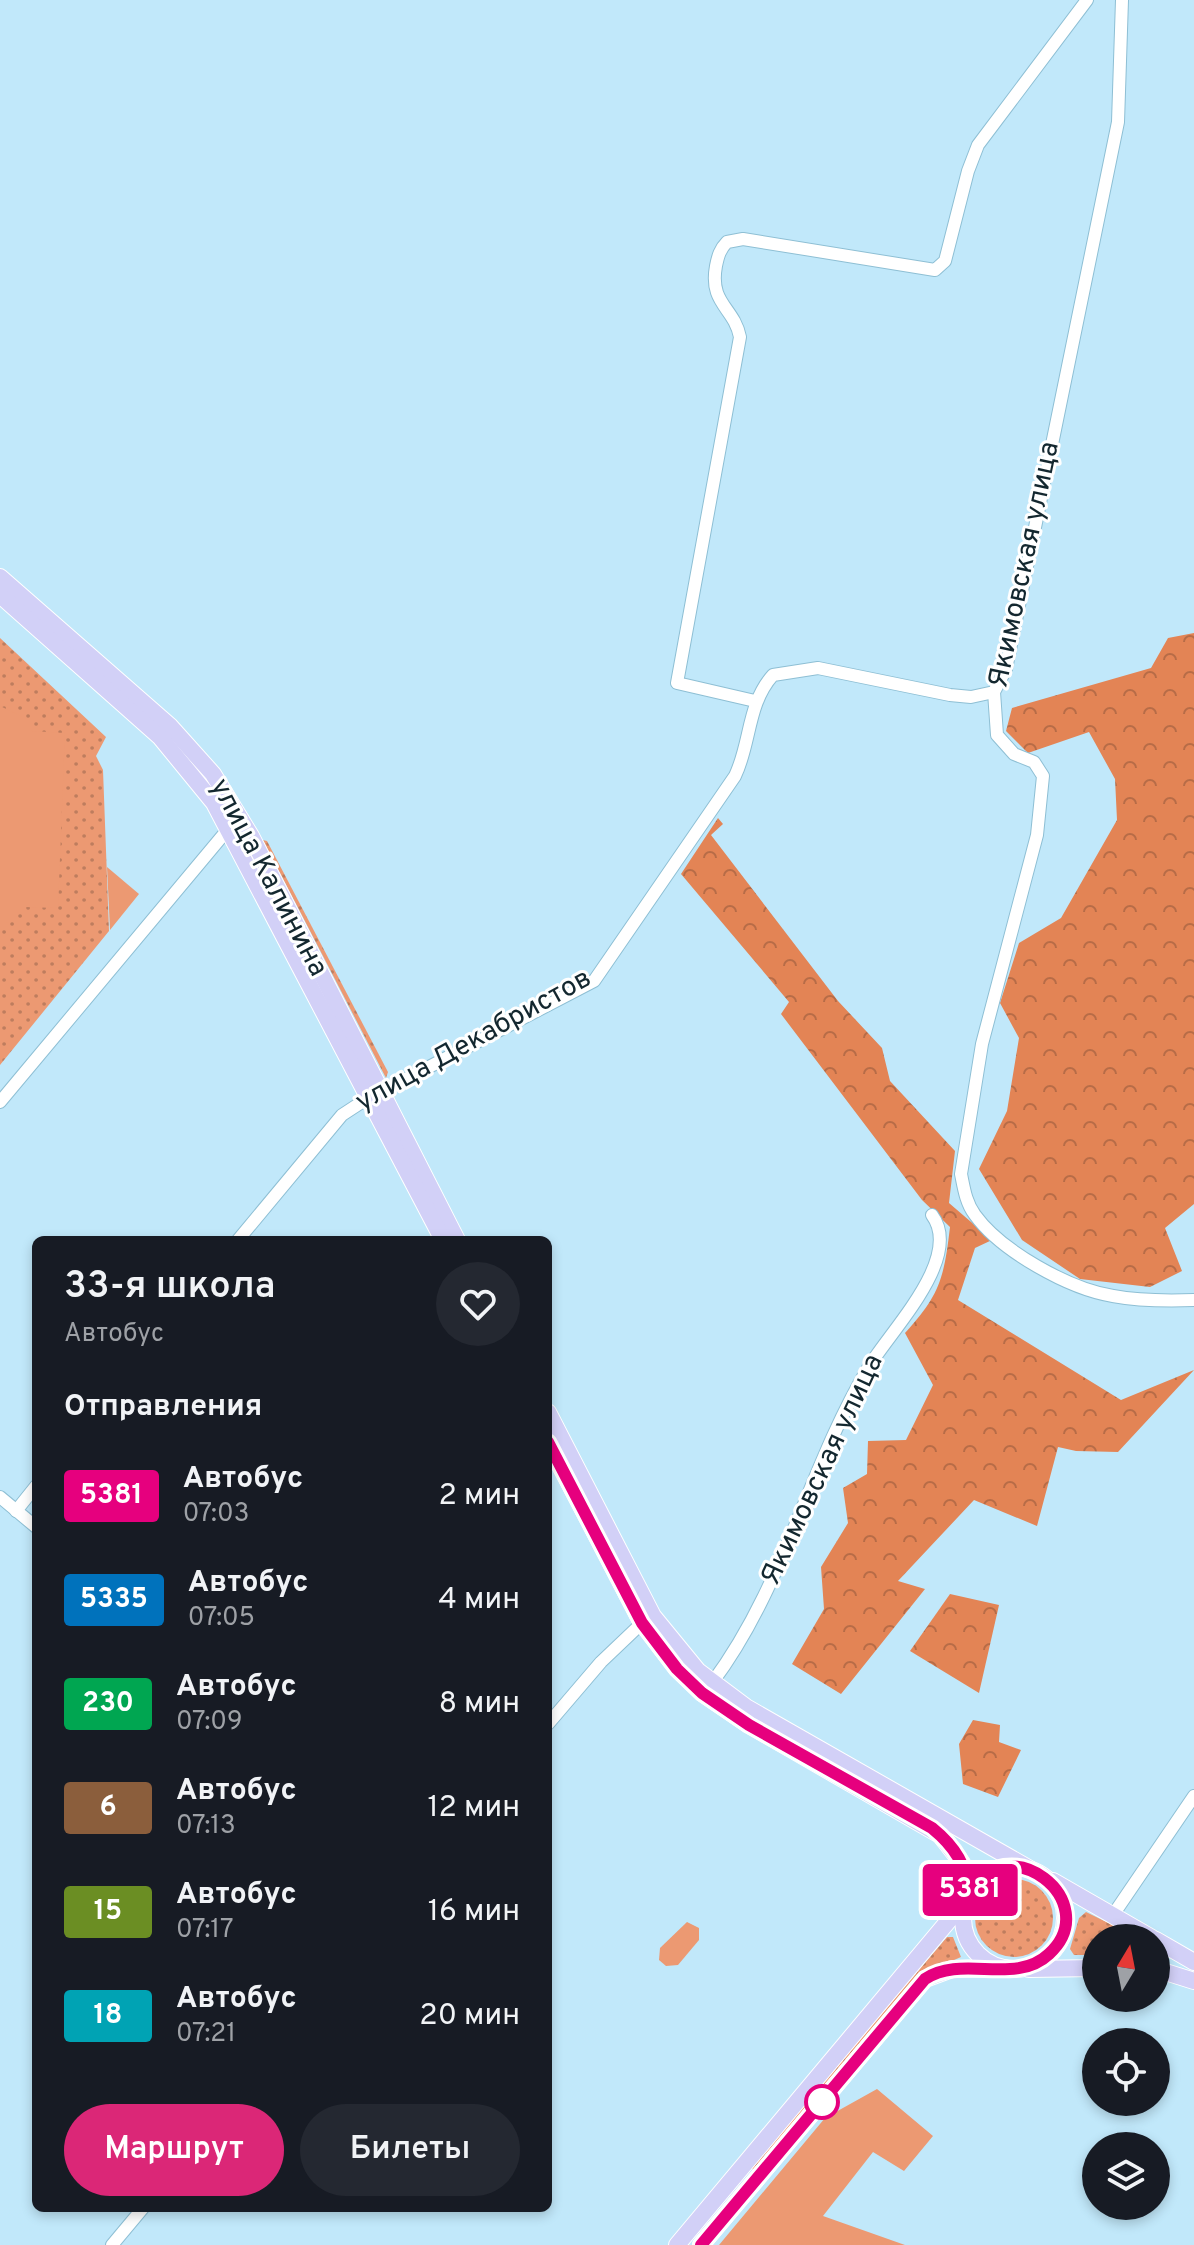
<!DOCTYPE html>
<html lang="ru">
<head>
<meta charset="utf-8">
<style>
	:root { --surface:#171b24; --page:#242831; --text:#f1f3f6; --muted:#9ea1a6; --accent:#db2777 }
	body { margin:0; font-family:Overpass,sans-serif; background:var(--page); color:var(--text); height:100vh; display:flex; flex-direction:column; font-size:30px; white-space:nowrap }
	* { box-sizing:border-box; margin:0 }
	p { font-size:26px; color:var(--muted) }
	.icon { flex:none; width:44px; height:44px; fill:none; stroke:currentColor; stroke-width:2; stroke-linecap:round; stroke-linejoin:round }
	.map { position:relative; flex:1; overflow:hidden }
	.sheet { position:absolute; left:32px; top:1236px; width:520px; height:976px; display:flex; flex-direction:column; background:var(--surface); border-radius:12px; box-shadow:0 4px 12px #0003 }
	.sheet>* { flex:none }
	.badge { padding:0 16px; border-radius:6px; font-size:28px; line-height:52px }
	.needle { width:52px; rotate:10deg }
	.controls { position:absolute; left:1082px; top:1924px; display:grid; gap:16px }
	.controls a { display:grid; place-items:center; width:88px; height:88px; border-radius:50%; background:var(--surface); box-shadow:0 4px 12px #0003; font-size:40px }
	.map>.badge { position:absolute; translate:-50% -50%; box-shadow:0 0 0 4px #fff }
	h2 { padding:0 32px; font-size:30px; line-height:72px }
	.round { display:grid; place-items:center; flex:none; width:84px; height:84px; border-radius:42px; background:var(--page) }
	.summary { display:flex; align-items:center; justify-content:space-between; height:136px; padding:0 32px }
	h1 { font-size:38px; font-weight:600; line-height:60px }
	.action { display:flex; gap:16px; margin-top:auto; padding:16px 32px }
	.action a { flex:1; height:92px; border-radius:48px; background:var(--accent); color:#fff; font-size:32px; font-weight:600; line-height:92px; text-align:center }
	.action a+a { background:var(--page); color:var(--text) }
	ul { padding:0; list-style:none }
	li { display:flex; align-items:center; gap:24px; height:104px; padding:0 32px }
	li div { flex:1 }
	li b { display:block; font-size:30px }
	li em { font-style:normal }
	li .badge { min-width:88px; font-weight:700; text-align:center }
	.map>svg:first-child { display:block }
	.grass { fill:url(#grass-dots) }
	.forest { fill:url(#forest-crowns) }
	.park { fill:#ec9972 }
	.lines { fill:none; stroke-linecap:round; stroke-linejoin:round }
	.minor-casing { stroke:#8ebfd4; stroke-width:14 }
	.major-casing { stroke:#fff; stroke-width:18 }
	.minor { stroke:#fff; stroke-width:12 }
	.major { stroke:#d2d0f7; stroke-width:16 }
	.line-casing { stroke:#fff; stroke-width:18 }
	.line { stroke:#e6007e; stroke-width:12 }
	.stop-dot { fill:#fff; stroke:#e6007e; stroke-width:4 }
	.labels { text-anchor:middle; dominant-baseline:central; stroke-width:6; stroke-linejoin:round; paint-order:stroke }
	.street-label { font-size:28px; fill:#13272f; stroke:#fff }
</style>
</head>
<body>
<div class="map">
<svg width="1194" height="2245" viewBox="0 0 1194 2245">
	<defs>
		<pattern id="grass-dots" width="8" height="8" patternUnits="userSpaceOnUse" patternTransform="scale(2)"><rect width="8" height="8" fill="#ec9972"/><path d="M2 2h.1M6 6h.1" fill="none" stroke="#be7d5e" stroke-width="1.8" stroke-linecap="round"/></pattern>
		<pattern id="forest-crowns" width="20" height="18" patternUnits="userSpaceOnUse" patternTransform="scale(2)"><rect width="20" height="18" fill="#e38455"/><path d="M2 6a3 3 0 1 1 6 0M12 15a3 3 0 1 1 6 0" fill="none" stroke="#b76c47"/></pattern>
	</defs>
	<rect width="100%" height="100%" fill="#c1e8fa"/>
	<g class="grass">
		<path d="M0 638 106 737 96 756 103 770 109 931 0 1065Z"/>
		<path d="M263 840 267 841 388 1072 386 1078Z"/>
		<circle cx="1014" cy="1918" r="39"/>
		<path d="M1086 1912 1139 1938H1096V1955H1074L1070 1949 1079 1918Z"/>
		<path d="M947 1937H953L961 1957 915 1977 754 2170 751 2168Z"/>
	</g>
	<g class="forest">
		<path d="M1194 633V1204L1165 1228 1182 1271 1150 1287 1080 1279 1022 1240 979 1169 1007 1111 1019 1038 1000 1003 1019 943 1061 918 1117 820 1115 779 1089 732 1028 753 1006 731 1012 708 1151 668 1168 638Z"/>
		<path d="M718 818 723 824 711 835 838 1001 882 1048 890 1081 955 1151 949 1203 992 1240 975 1248 958 1300 1121 1400 1194 1370 1118 1452 1076 1451 1058 1447 1037 1526 974 1500 898 1581 925 1589 841 1694 792 1664 824 1609 821 1567 848 1523 843 1488 867 1474 868 1441 906 1440 933 1385 905 1333C940 1295 944 1278 950 1227L922 1200 781 1014 789 1002 681 874Z"/>
		<path d="M950 1594 999 1605 979 1693 910 1651Z"/>
		<path d="M973 1720 1000 1725 999 1742 1021 1750 998 1797 963 1784 959 1744Z"/>
	</g>
	<g class="park">
		<path d="M0 706 21 716 32 731 65 733 58 908 25 907 0 928Z"/>
		<path d="M107 867 139 894 110 930Z"/>
		<path d="M687 1922 699 1928V1940L678 1965 666 1966 659 1960 660 1948Z"/>
		<path d="M877 2089 933 2136 904 2171 873 2152 823 2216 905 2245H719L825 2118Z"/>
	</g>
	<g class="lines">
		<g class="minor-casing">
			<g id="minor">
				<path d="M1122 0 1118 122 1006 669 994 692 997 735 1014 754 1034 762 1043 776 1037 835 982 1044 961 1174C964 1189 966 1203 975 1215 1001 1251 1069 1289 1113 1296 1140 1301 1166 1301 1194 1300"/>
				<path d="M755 701 677 683 740 337C734 307 709 304 716 266 718 256 720 249 727 242L743 239 935 270 945 261 968 171 978 145 1087 0"/>
				<path d="M379 1093 594 981 735 776C751 743 747 704 773 675L818 668 950 695 971 697 994 692"/>
				<path d="M0 1102 229 828"/>
				<path d="M238 1240 342 1115 368 1098"/>
				<path d="M0 1497 36 1527"/>
				<path d="M16 1511 36 1486"/>
				<path d="M712 1683C784 1587 808 1469 868 1368 890 1331 964 1258 932 1215"/>
				<path d="M548 1724 601 1662 642 1623"/>
				<path d="M1113 1915 1194 1796"/>
				<path d="M112 2245 143 2208"/>
			</g>
		</g>
		<g class="major-casing">
			<g id="major">
				<path d="M0 577 170 726 213 774 251 836 457 1240"/>
				<path d="M0 595 160 737 214 803 443 1240"/>
				<path d="M548 1412 653 1616 698 1671 746 1707 1030 1869"/>
				<path d="M548 1442 642 1623 677 1669 702 1693 749 1725 940 1835 962 1863 967 1896"/>
				<circle cx="1014" cy="1918" r="51"/>
				<path d="M1053 1881 1152 1938"/>
				<path d="M1156 1940 1194 1962"/>
				<path d="M1029 1969 1096 1968"/>
				<path d="M1156 1969 1194 1981"/>
				<path d="M677 2245 965 1901"/>
				<path d="M701 2245 925 1979 952 1969 1005 1968"/>
			</g>
		</g>
		<use href="#minor" class="minor"/>
		<use href="#major" class="major"/>
	</g>
	<g class="lines">
		<g class="line-casing">
			<path id="line" d="M548 1442 642 1623 677 1669 702 1693 749 1725 932 1828C953 1845 970 1867 967 1896 1006 1823 1106 1902 1049 1954 1015 1986 962 1954 925 1979L701 2245"/>
		</g>
		<use href="#line" class="line"/>
	</g>
	<circle class="stop-dot" cx="822" cy="2102" r="16"/>
	<g class="labels">
		<g class="street-label">
			<text transform="translate(1025 565) rotate(-78)">Якимовская улица</text>
			<text transform="translate(268 878) rotate(62)">улица Калинина</text>
			<text transform="translate(474 1041) rotate(-29)">улица Декабристов</text>
			<text transform="translate(823 1470) rotate(-65)">Якимовская улица</text>
		</g>
	</g>
</svg>
<div class="controls">
<a><svg class="needle" viewBox="-14 -14 28 28"><path d="M0-13l5 13h-10z" fill="#e53935"/><path d="M0 13l5-13h-10z" fill="#9ea1a6"/></svg></a>
<a><svg class="icon" aria-label="locate" viewBox="0 0 24 24"><circle cx="12" cy="12" r="6"/><path d="M12 2v4M12 18v4M2 12h4M18 12h4"/></svg></a>
<a><svg class="icon" aria-label="layers" viewBox="0 0 24 24"><path d="M12 4l9 5-9 5-9-5zM3 14l9 5 9-5"/></svg></a>
</div>
<b class="badge" style="left:970px;top:1890px;background:#e6007e;color:#fff">5381</b>
<section class="sheet">
<div class="summary"><div><h1>33-я школа</h1><p>Автобус</p></div><a class="round"><svg class="icon" aria-label="heart" viewBox="0 0 24 24"><path d="M12 20l-8-8c-3-5 5-10 8-4 3-6 11-1 8 4z"/></svg></a></div>
<h2>Отправления</h2>
<ul>
<li><span class="badge" style="background:#e6007e;color:#fff">5381</span><div><b>Автобус</b><p>07:03</p></div><em>2 мин</em></li>
<li><span class="badge" style="background:#0072bc;color:#fff">5335</span><div><b>Автобус</b><p>07:05</p></div><em>4 мин</em></li>
<li><span class="badge" style="background:#00a651;color:#fff">230</span><div><b>Автобус</b><p>07:09</p></div><em>8 мин</em></li>
<li><span class="badge" style="background:#8b5e3c;color:#fff">6</span><div><b>Автобус</b><p>07:13</p></div><em>12 мин</em></li>
<li><span class="badge" style="background:#6b8e23;color:#fff">15</span><div><b>Автобус</b><p>07:17</p></div><em>16 мин</em></li>
<li><span class="badge" style="background:#00a3b4;color:#fff">18</span><div><b>Автобус</b><p>07:21</p></div><em>20 мин</em></li>
</ul>
<div class="action"><a>Маршрут</a><a>Билеты</a></div>
</section>
</div>
</body>
</html>
